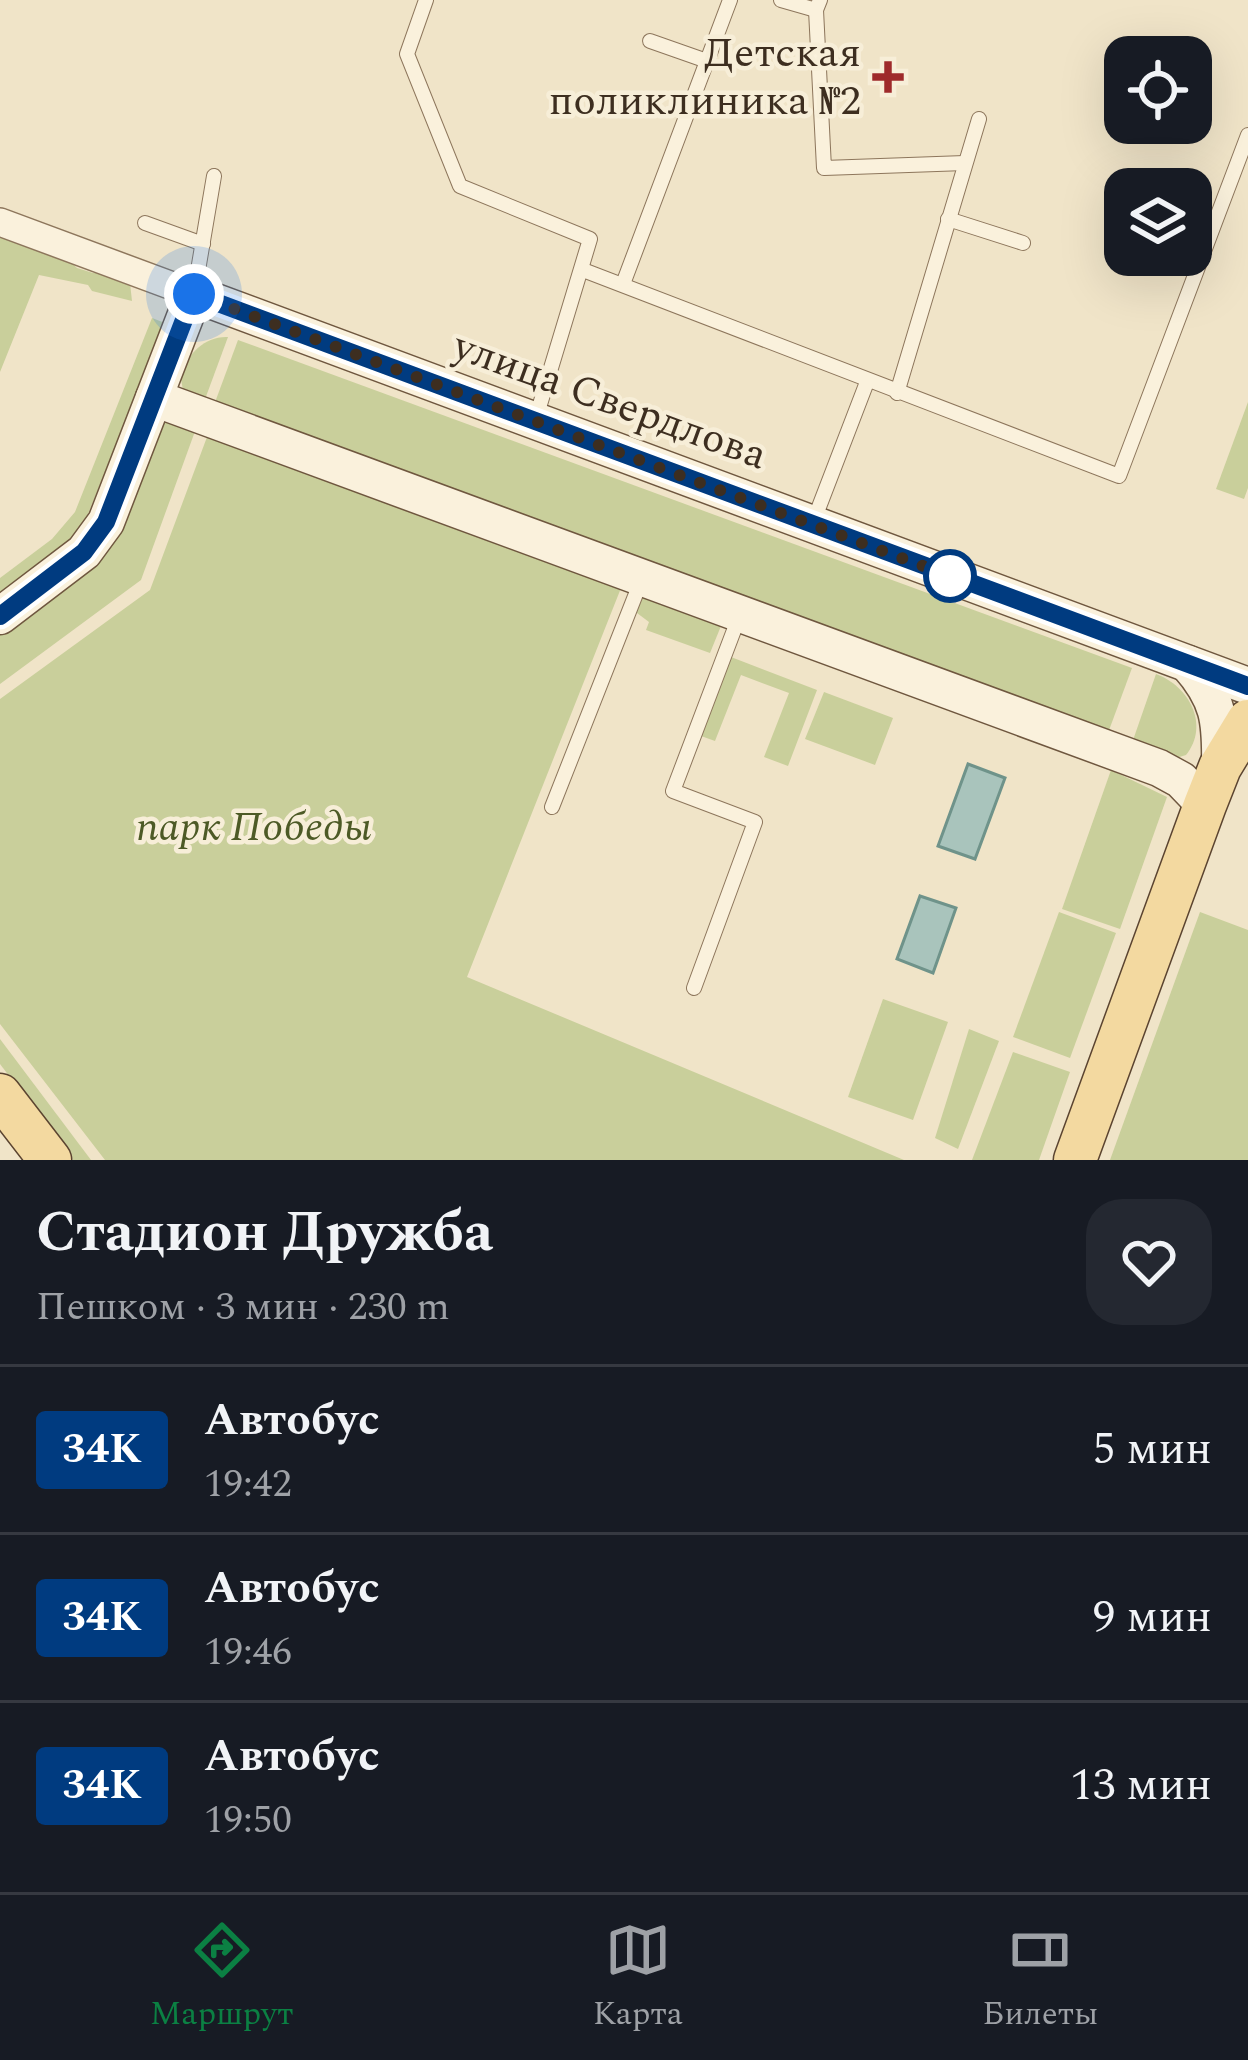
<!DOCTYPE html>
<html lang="ru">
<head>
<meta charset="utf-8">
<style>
	:root { --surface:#171b24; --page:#242831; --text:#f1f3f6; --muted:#9ea1a6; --line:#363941; --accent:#0b8043 }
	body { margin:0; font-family:Spectral,serif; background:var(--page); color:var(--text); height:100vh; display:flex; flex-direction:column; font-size:45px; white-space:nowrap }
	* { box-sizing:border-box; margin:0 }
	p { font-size:39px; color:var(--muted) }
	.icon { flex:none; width:66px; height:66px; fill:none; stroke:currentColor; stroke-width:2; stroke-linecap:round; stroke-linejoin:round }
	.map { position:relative; height:1160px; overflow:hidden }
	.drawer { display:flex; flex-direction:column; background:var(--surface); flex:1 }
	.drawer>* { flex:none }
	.badge { padding:0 24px; border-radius:9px; font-size:42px; line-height:78px }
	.buttons { position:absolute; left:1104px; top:36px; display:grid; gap:24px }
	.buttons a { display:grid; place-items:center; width:108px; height:108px; border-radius:24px; background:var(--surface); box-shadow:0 12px 48px #0002; font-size:60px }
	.you { position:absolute; width:60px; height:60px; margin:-30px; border:9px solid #fff; border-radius:50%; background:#1a73e8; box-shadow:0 0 0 18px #1a73e833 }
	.map>.badge { position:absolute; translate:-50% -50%; box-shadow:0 0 0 6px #fff }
	.round { display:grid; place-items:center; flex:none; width:126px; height:126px; border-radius:36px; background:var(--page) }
	.head { display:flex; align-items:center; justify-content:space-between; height:204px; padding:0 36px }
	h1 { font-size:57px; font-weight:700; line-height:90px }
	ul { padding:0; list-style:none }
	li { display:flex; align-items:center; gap:36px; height:168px; padding:0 36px; border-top:3px solid var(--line) }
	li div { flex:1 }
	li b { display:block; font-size:45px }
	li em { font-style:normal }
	li .badge { min-width:132px; font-weight:700; text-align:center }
	.tabs { display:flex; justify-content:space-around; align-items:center; height:168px; border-top:3px solid var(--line); background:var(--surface); font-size:33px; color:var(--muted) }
	.tabs a { display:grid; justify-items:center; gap:6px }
	.tabs .selected { color:var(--accent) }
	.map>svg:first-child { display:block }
	.green { fill:#c9cf9b }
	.water { fill:#a9c4bc; stroke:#6f938a; stroke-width:3 }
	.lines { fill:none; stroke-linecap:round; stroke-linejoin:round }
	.lane-casing { stroke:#8d765c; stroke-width:16 }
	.street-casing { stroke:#8d765c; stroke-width:30 }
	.secondary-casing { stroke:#6f573f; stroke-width:39 }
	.primary-casing { stroke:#5b4430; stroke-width:45 }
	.lane { stroke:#faf1dc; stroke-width:14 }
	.street { stroke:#faf1dc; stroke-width:27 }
	.secondary { stroke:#faf1dc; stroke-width:36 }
	.primary { stroke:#f3d9a0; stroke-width:42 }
	.line-casing { stroke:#fff; stroke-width:27 }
	.line { stroke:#003b80; stroke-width:18 }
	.walk { stroke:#3d2e20; stroke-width:12; stroke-dasharray:0 21.6 }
	.poi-dot { fill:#9e2a2b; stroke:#f7eed8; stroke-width:4.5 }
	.stop-dot { fill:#fff; stroke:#003b80; stroke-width:6 }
	.labels { text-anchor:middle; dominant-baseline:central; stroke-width:9; stroke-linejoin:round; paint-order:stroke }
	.poi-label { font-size:42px; fill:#3d2e20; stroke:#f7eed8; text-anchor:end }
	.street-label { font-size:42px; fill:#3d2e20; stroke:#f7eed8 }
	.park-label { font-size:42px; font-style:italic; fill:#4d5a26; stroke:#f7eed8 }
</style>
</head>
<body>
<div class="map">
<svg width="1248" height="1160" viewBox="0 0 1248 1160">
	<rect width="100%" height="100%" fill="#f0e4c8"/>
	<g class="green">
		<path d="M0 231 56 248 77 268 93 273 117 270 120 281 130 283 132 301 92 291 88 285 39 275 0 372Z"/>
		<path d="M152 318 165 323 86 519 67 546 0 597V578L52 539 75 512Z"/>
		<path d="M228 337 204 402 183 390 180 374C189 353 205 336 228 337Z"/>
		<path d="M238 340 1132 668 1108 733 214 405Z"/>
		<path d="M1248 402V488L1244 499 1216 489Z"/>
		<path d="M166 418 198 423 141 580 0 684V634L99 558 156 426Z"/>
		<path d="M207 437 621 588 467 977 904 1160H105L0 1024V699L150 590Z"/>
		<path d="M639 594 721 626 710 653 646 630 649 622 633 610Z"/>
		<path d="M731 657 817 690 788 766 764 757 789 693 741 675 715 741 701 736Z"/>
		<path d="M1156 674C1189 686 1210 725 1186 755L1176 758 1132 743Z"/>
		<path d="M824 692 893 718 875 765 805 739Z"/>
		<path d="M1111 770 1167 797 1120 929 1062 909Z"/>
		<path d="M1059 912 1116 933 1070 1058 1013 1037Z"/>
		<path d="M1200 912 1248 930V1160H1110Z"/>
		<path d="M883 999 948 1022 913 1120 848 1097Z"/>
		<path d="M969 1029 999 1041 958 1149 935 1138Z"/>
		<path d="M0 1039 91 1160H73L0 1064Z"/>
		<path d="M1013 1052 1070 1072 1039 1160H972Z"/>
	</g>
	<g class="water">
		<path d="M968 764 1005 778 975 859 938 846Z"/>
		<path d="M920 896 956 908 933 973 897 959Z"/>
	</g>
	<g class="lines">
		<g class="lane-casing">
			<g id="lane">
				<path d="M426 0 407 54 460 186 590 239 535 421"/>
				<path d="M781 0 816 10"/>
				<path d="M820 0 816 10 824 168 965 163"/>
				<path d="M650 41 707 61"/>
				<path d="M948 219 1023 243"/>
				<path d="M145 223 203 244"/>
				<path d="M583 270 1119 476 1248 135"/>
				<path d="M623 284 730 0"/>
				<path d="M194 294 214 176"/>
				<path d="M897 393 979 119"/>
				<path d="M814 520 867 382"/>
				<path d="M552 807 641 581"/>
				<path d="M694 988 755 822 673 791 739 617"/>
			</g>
		</g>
		<g class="street-casing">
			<path id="street" d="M0 222 194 294"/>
		</g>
		<g class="secondary-casing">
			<g id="secondary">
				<path d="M154 398 1159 768 1181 780 1205 805"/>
				<path d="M0 616 84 552 106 522 194 294 1248 686"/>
				<path d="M1188 664C1219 699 1221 721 1220 767"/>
			</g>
		</g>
		<g class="primary-casing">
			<g id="primary">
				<path d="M0 1095 50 1160"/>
				<path d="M1075 1160 1205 805 1220 767 1248 721"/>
			</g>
		</g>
		<use href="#lane" class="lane"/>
		<use href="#street" class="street"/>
		<use href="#secondary" class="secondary"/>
		<use href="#primary" class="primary"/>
	</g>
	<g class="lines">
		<g class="line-casing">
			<path id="line" d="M0 616 84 552 106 522 194 294 1248 686"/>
		</g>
		<use href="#line" class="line"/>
		<path class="walk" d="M194 294 950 576"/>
	</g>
	<path class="poi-dot" d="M882 59h12v12h12v12h-12v12h-12v-12h-12v-12h12z"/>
	<circle class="stop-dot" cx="950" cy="576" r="24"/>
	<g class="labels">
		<g class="poi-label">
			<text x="861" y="53">Детская<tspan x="861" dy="48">поликлиника №2</tspan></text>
		</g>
		<g class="street-label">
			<text transform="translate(610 401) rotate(20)">улица Свердлова</text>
		</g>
		<g class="park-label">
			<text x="254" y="827">парк Победы</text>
		</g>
	</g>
</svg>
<div class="buttons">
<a><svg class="icon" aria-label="locate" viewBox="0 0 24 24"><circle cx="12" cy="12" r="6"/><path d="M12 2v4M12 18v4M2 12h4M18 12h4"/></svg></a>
<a><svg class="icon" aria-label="layers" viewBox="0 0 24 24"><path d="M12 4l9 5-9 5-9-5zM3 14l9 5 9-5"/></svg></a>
</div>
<div class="you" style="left:194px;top:294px"></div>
</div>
<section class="drawer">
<div class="head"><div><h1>Стадион Дружба</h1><p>Пешком · 3 мин · 230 m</p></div><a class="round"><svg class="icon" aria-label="heart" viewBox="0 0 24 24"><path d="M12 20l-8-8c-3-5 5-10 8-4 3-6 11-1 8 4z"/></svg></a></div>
<ul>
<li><span class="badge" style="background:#003b80;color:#fff">34К</span><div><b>Автобус</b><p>19:42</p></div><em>5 мин</em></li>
<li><span class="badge" style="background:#003b80;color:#fff">34К</span><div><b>Автобус</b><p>19:46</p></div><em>9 мин</em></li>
<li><span class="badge" style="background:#003b80;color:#fff">34К</span><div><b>Автобус</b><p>19:50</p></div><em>13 мин</em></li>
</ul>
</section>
<nav class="tabs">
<a class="selected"><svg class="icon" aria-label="directions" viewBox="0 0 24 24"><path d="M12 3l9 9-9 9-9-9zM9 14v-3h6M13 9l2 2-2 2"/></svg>Маршрут</a>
<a><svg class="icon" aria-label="map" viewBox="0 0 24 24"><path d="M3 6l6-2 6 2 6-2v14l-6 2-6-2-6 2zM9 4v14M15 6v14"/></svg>Карта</a>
<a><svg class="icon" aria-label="tickets" viewBox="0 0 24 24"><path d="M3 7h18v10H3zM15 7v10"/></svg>Билеты</a>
</nav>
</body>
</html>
